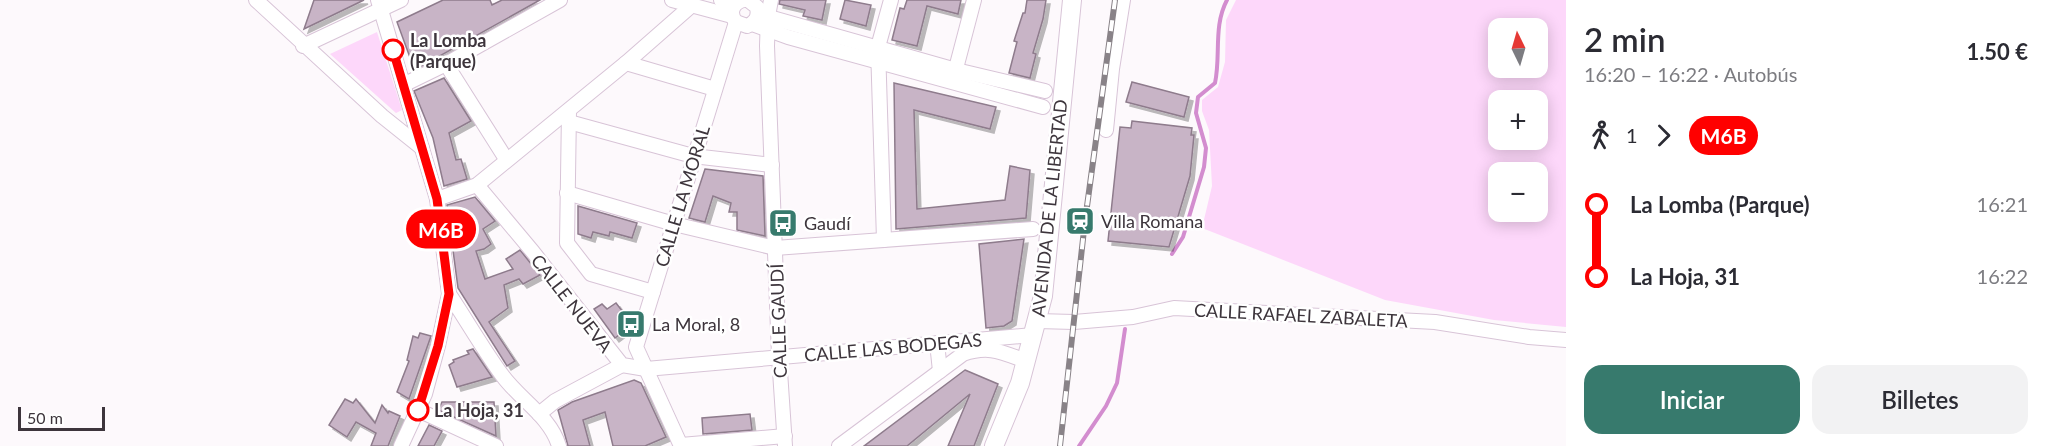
<!DOCTYPE html>
<html lang="es">
<head>
<meta charset="utf-8">
<style>
	:root { --surface:#fff; --page:#f2f2f3; --text:#2b2b33; --muted:#7c7c81; --accent:#377a6d }
	body { margin:0; font-family:Lato,sans-serif; background:var(--page); color:var(--text); height:100vh; display:flex; flex-direction:column; font-size:22px; white-space:nowrap }
	* { box-sizing:border-box; margin:0 }
	p { font-size:20px; color:var(--muted) }
	.icon { flex:none; width:33px; height:33px; fill:none; stroke:currentColor; stroke-width:2; stroke-linecap:round; stroke-linejoin:round }
	.map { position:relative; flex:1; overflow:hidden }
	.details { display:flex; flex-direction:column; background:var(--surface); width:480px }
	.details>* { flex:none }
	.badge { padding:0 12px; border-radius:20px; font-size:21px; line-height:39px }
	.needle { width:39px; rotate:355deg }
	.controls { position:absolute; left:1488px; top:18px; display:grid; gap:12px }
	.controls a { display:grid; place-items:center; width:60px; height:60px; border-radius:12px; background:var(--surface); box-shadow:0 3px 15px #0003; font-size:30px }
	.scale { position:absolute; left:18px; bottom:15px; width:87px; box-sizing:border-box; padding-left:6px; border:3px solid #3d353c; border-top:0; font-size:16px; line-height:21px; white-space:nowrap; color:#3d353c; -webkit-text-stroke:4px #fff; paint-order:stroke }
	.map>.badge { position:absolute; translate:-50% -50%; box-shadow:0 0 0 3px #fff }
	.legs { display:flex; align-items:center; gap:9px; height:66px; padding:0 18px; font-size:20px }
	.legs p { margin-inline-start:auto }
	.head { display:flex; align-items:center; justify-content:space-between; height:102px; padding:0 18px }
	h1 { font-size:33px; font-weight:600; line-height:45px }
	.primary-button { display:flex; gap:12px; margin-top:auto; padding:12px 18px }
	.primary-button a { flex:1; height:69px; border-radius:18px; background:var(--accent); color:#fff; font-size:24px; font-weight:600; line-height:69px; text-align:center }
	.primary-button a+a { background:var(--page); color:var(--text) }
	ul { padding:0 18px; list-style:none }
	li { display:flex; align-items:center; gap:21px; height:72px; font-size:22px }
	li i { display:grid; place-items:center; width:9px; height:100%; margin:0 8px; background:currentColor }
	li i::after { content:''; width:15px; height:15px; margin:-8px; border:4px solid; border-radius:50%; background:var(--surface) }
	li p { margin-inline-start:auto }
	li:first-child i { background:linear-gradient(#0000 50%,currentColor 0) }
	li:last-child i { background:linear-gradient(currentColor 50%,#0000 0) }
	main { display:flex; flex:1; min-height:0 }
	.map>svg:first-child { display:block }
	.green { fill:#fdd7fa; fill-rule:evenodd }
	.lines { fill:none; stroke-linecap:round; stroke-linejoin:round }
	.stream { stroke:#d38dcf; stroke-width:4 }
	.building { fill:#c8b4c6; stroke:#8e7b8c; stroke-width:1.5; filter:url(#shadow) }
	.minor-casing { stroke:#d8c4d7; stroke-width:16 }
	.secondary-casing { stroke:#d8c4d7; stroke-width:20 }
	.minor { stroke:#fff; stroke-width:14 }
	.secondary { stroke:#fff; stroke-width:18 }
	.rail-casing { stroke:#898388; stroke-width:6 }
	.rail { stroke:#fff; stroke-width:4; stroke-dasharray:11; stroke-linecap:butt }
	.line-1-casing { stroke:#fff; stroke-width:14 }
	.line-1 { stroke:#f00; stroke-width:9 }
	.stop-1-dot { fill:#fff; stroke:#f00; stroke-width:3 }
	.labels { text-anchor:middle; dominant-baseline:central; stroke-width:5; stroke-linejoin:round; paint-order:stroke }
	.stop-label { font-size:18px; font-weight:bold; fill:#3d353c; stroke:#fff; text-anchor:start }
	.street-label { font-size:18px; fill:#3d353c; stroke:#fff }
	.poi-label { font-size:18px; fill:#3d353c; stroke:#fff; text-anchor:start }
</style>
</head>
<body>
<main>
<div class="map">
<svg width="1566" height="446" viewBox="0 0 1566 446">
	<defs>
		<filter id="shadow"><feDropShadow dx="4" dy="4" stdDeviation="0" flood-color="#0004"/></filter>
	</defs>
	<rect width="100%" height="100%" fill="#fdf9fc"/>
	<g class="green">
		<path d="M1236 0H1566V327L1494 320 1385 300 1202 228 1212 186 1209 130 1202 111V100L1218 87 1225 62 1226 20ZM1538 28V68H1498V28ZM1538 100V140H1498V100ZM1538 172V212H1498V172Z"/>
		<path d="M377 32 402 110 396 113 330 54Z"/>
	</g>
	<g class="lines">
		<g class="stream">
			<path d="M1172 254 1183 237 1204 167 1206 148 1196 113 1198 97 1215 83C1221 56 1213 26 1227 0"/>
			<path d="M1079 446 1106 406 1117 383 1125 329"/>
		</g>
	</g>
	<g class="building">
		<path d="M314 0H364L304 29Z"/>
		<path d="M443 0H490L492 5 502 0H540L420 67 412 63 397 22Z"/>
		<path d="M780 0H826L822 20 803 16 805 10 779 4Z"/>
		<path d="M845 0 871 5 866 26 840 19Z"/>
		<path d="M907 0H961L958 14 927 6 917 46 892 40 900 8 904 9Z"/>
		<path d="M1027 0H1046L1043 19 1033 53 1036 54 1030 78 1009 73 1017 42 1014 41 1023 13H1025Z"/>
		<path d="M444 78 471 121 449 133 456 160 461 159 467 179 444 186 433 138 414 91Z"/>
		<path d="M1132 82 1189 97 1184 117 1126 102Z"/>
		<path d="M894 83 996 107 990 129 914 110 917 209 1005 200 1010 166 1030 170 1026 218 896 229Z"/>
		<path d="M1132 121 1192 128 1191 135H1194L1190 176 1169 247 1108 241 1120 127 1131 128Z"/>
		<path d="M705 169 763 176 765 236 737 230V212H729L731 203 713 196 705 222 689 218Z"/>
		<path d="M475 197 495 221 483 229 491 244 484 249 476 251 485 279 513 269 506 259 520 250 540 275 523 284 519 279 504 285 508 308 489 322 515 361 507 366 458 288 447 205Z"/>
		<path d="M578 206 637 223 632 238 610 232 609 236 593 232 591 238 578 234Z"/>
		<path d="M1024 239 1012 321 1004 326 986 328 979 244Z"/>
		<path d="M616 303 626 316 623 319 626 326 622 328 623 332 615 338 594 309 602 304 607 309Z"/>
		<path d="M420 333 431 336 409 399 397 392 409 361 407 360 413 336 418 338Z"/>
		<path d="M473 349 492 377 457 387 449 365 454 362 453 360 469 354 467 351Z"/>
		<path d="M965 370 998 384 974 446H948L970 394 907 446H864Z"/>
		<path d="M634 380 641 383 666 437 645 446H613L605 412 583 420 590 446H568L558 410 572 402Z"/>
		<path d="M345 399 353 403 356 399 375 423 382 405 388 413 389 411 400 416 388 446H371L376 433 356 422 347 437 329 425Z"/>
		<path d="M442 402H494L496 436 438 410Z"/>
		<path d="M750 414 752 430 703 434 702 418Z"/>
		<path d="M429 425 442 431 434 446H418Z"/>
	</g>
	<g class="lines">
		<g class="minor-casing">
			<g id="minor">
				<path d="M256 0 382 116 422 148"/>
				<path d="M378 0 437 199 449 294 438 346 425 394 401 446"/>
				<path d="M672 0 732 16"/>
				<path d="M721 0 735 4"/>
				<path d="M744 0C733 2 728 13 736 22L747 26C756 22 759 17 757 7L748 0"/>
				<path d="M771 0 768 16 767 46 779 356 785 446"/>
				<path d="M758 14 956 70 1045 91"/>
				<path d="M752 24 788 37 1043 107"/>
				<path d="M303 46 401 0"/>
				<path d="M626 63 715 89"/>
				<path d="M446 64 506 159"/>
				<path d="M954 76 974 0"/>
				<path d="M403 85 446 64 560 0"/>
				<path d="M569 111 567 243 591 274 653 292"/>
				<path d="M569 122 693 156 772 165"/>
				<path d="M1106 130 1112 69 1123 0"/>
				<path d="M477 185 533 252 622 365 646 369 1033 335"/>
				<path d="M567 193 674 224 775 248 1033 229"/>
				<path d="M437 199 477 185 626 63 691 6"/>
				<path d="M884 240 878 47 891 0"/>
				<path d="M449 294C467 321 483 349 502 375 520 400 550 416 559 446"/>
				<path d="M1037 321 1074 322 1133 317 1174 308 1435 322 1529 337 1566 340"/>
				<path d="M937 343 940 371"/>
				<path d="M418 410 496 446"/>
				<path d="M539 414 555 401 622 365"/>
				<path d="M681 445 785 436"/>
				<path d="M681 446 636 347 736 22"/>
				<path d="M839 446 963 354C989 345 1001 352 1026 361"/>
			</g>
		</g>
		<g class="secondary-casing">
			<path id="secondary" d="M994 446 1020 383 1043 296 1072 0"/>
		</g>
		<use href="#minor" class="minor"/>
		<use href="#secondary" class="secondary"/>
		<g class="rail-casing">
			<path id="rail" d="M1060 446 1085 221 1115 0"/>
		</g>
		<use href="#rail" class="rail"/>
	</g>
	<g class="lines">
		<g class="line-1-casing">
			<path id="line-1" d="M393 50 437 199 449 294 438 346 418 410"/>
		</g>
		<use href="#line-1" class="line-1"/>
	</g>
	<defs>
		<g id="station-square" transform="scale(1.5)"><rect x="-9" y="-9" width="18" height="18" rx="4" fill="#377a6d" stroke="#fff"/><path d="M-3-6H3Q5-6 5-4V2Q5 4 3 4L4.5 6H3L1.5 4h-3L-3 6H-4.5L-3 4Q-5 4-5 2V-4Q-5-6-3-6ZM-3.5-4v3h7v-3ZM-3.5 1v1.5H-2V1ZM2 1v1.5H3.5V1Z" fill="#fff"/></g>
		<g id="bus-square" transform="scale(1.5)"><rect x="-9" y="-9" width="18" height="18" rx="4" fill="#377a6d" stroke="#fff"/><path d="M-5-6H5V4H4V6H2V4H-2V6H-4V4H-5ZM-3.5-4V0h7V-4ZM-3.5 1.2v1.5H-2V1.2ZM2 1.2v1.5H3.5V1.2Z" fill="#fff"/></g>
	</defs>
	<g fill-rule="evenodd">
		<use href="#station-square" x="1080" y="221"/>
		<use href="#bus-square" x="783" y="223"/>
		<use href="#bus-square" x="631" y="324"/>
	</g>
	<g class="stop-1-dot">
		<circle cx="393" cy="50" r="10"/>
		<circle cx="418" cy="410" r="10"/>
	</g>
	<g class="labels">
		<g class="stop-label">
			<text x="410" y="40">La Lomba<tspan x="410" dy="21">(Parque)</tspan></text>
			<text x="434" y="410">La Hoja, 31</text>
		</g>
		<g class="street-label">
			<text transform="translate(682 196) rotate(-73)">CALLE LA MORAL</text>
			<text transform="translate(1049 208) rotate(-84)">AVENIDA DE LA LIBERTAD</text>
			<text transform="translate(572 303) rotate(52)">CALLE NUEVA</text>
			<text transform="translate(1301 315) rotate(3)">CALLE RAFAEL ZABALETA</text>
			<text transform="translate(778 321) rotate(-92)">CALLE GAUDÍ</text>
			<text transform="translate(893 347) rotate(-5)">CALLE LAS BODEGAS</text>
		</g>
		<g class="poi-label">
			<text x="1101" y="221">Villa Romana</text>
			<text x="804" y="223">Gaudí</text>
			<text x="652" y="324">La Moral, 8</text>
		</g>
	</g>
</svg>
<div class="controls">
<a><svg class="needle" viewBox="-14 -14 28 28"><path d="M0-13l5 13h-10z" fill="#e53935"/><path d="M0 13l5-13h-10z" fill="#7c7c81"/></svg></a>
<a>+</a>
<a>−</a>
</div>
<div class="scale">50 m</div>
<b class="badge" style="left:441px;top:229px;background:#f00;color:#fff">M6B</b>
</div>
<section class="details">
<div class="head"><div><h1>2 min</h1><p>16:20 – 16:22 · Autobús</p></div><b>1.50 €</b></div>
<div class="legs"><svg class="icon" aria-label="walk" viewBox="0 0 24 24"><circle cx="13" cy="4" r="2"/><path d="M13 8l-2 6 4 7M11 14l-3 7M7 12l3-4h3l4 4"/></svg>1<svg class="icon" aria-label="forward" viewBox="0 0 24 24"><path d="M9 5l7 7-7 7"/></svg><b class="badge" style="background:#f00;color:#fff">M6B</b></div>
<ul>
<li><i style="color:#f00"></i><b>La Lomba (Parque)</b><p>16:21</p></li>
<li><i style="color:#f00"></i><b>La Hoja, 31</b><p>16:22</p></li>
</ul>
<div class="primary-button"><a>Iniciar</a><a>Billetes</a></div>
</section>
</main>
</body>
</html>
